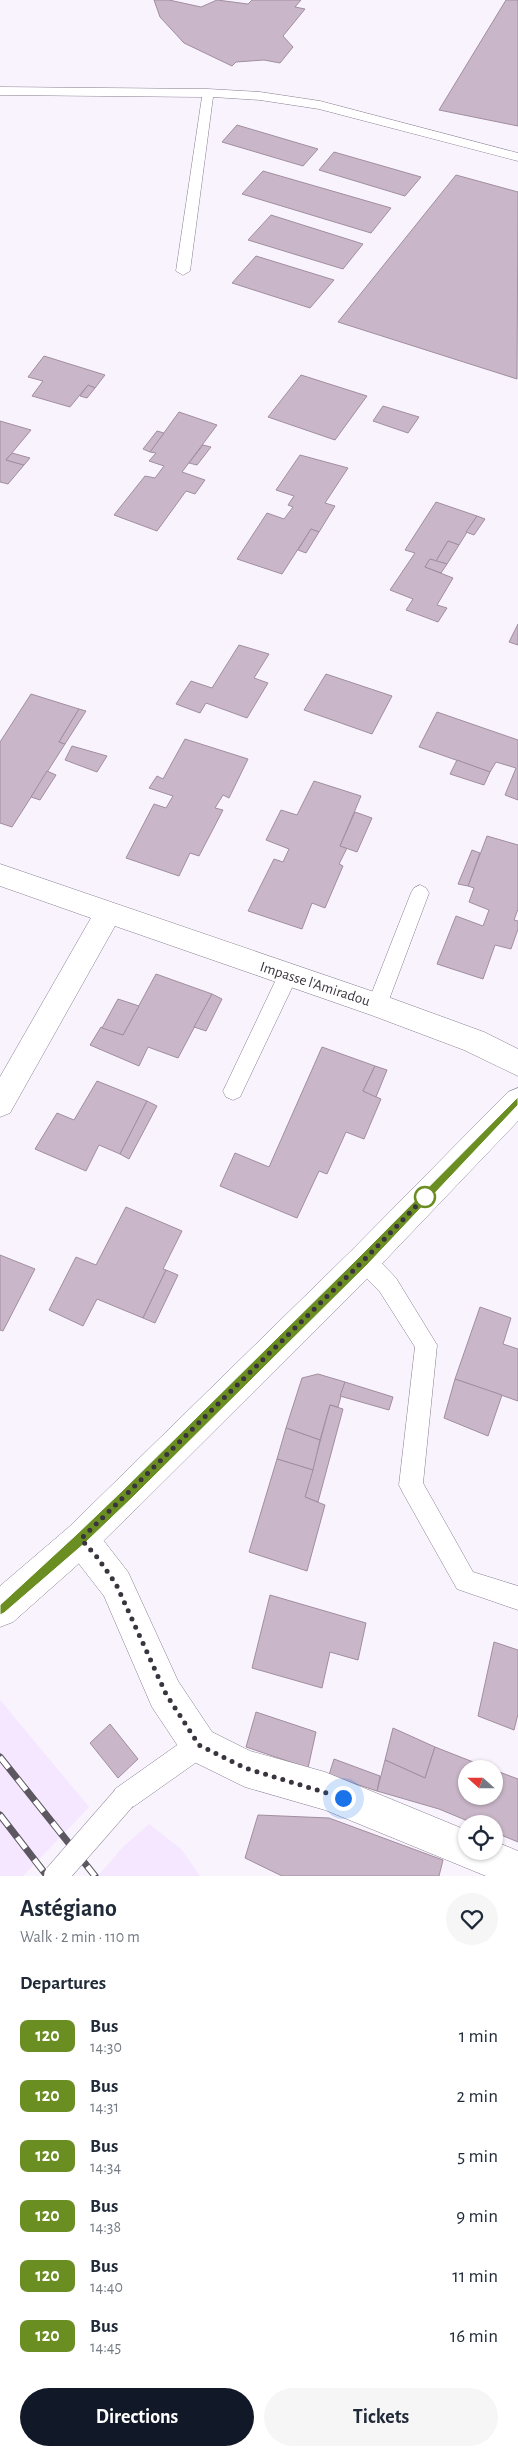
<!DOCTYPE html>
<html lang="en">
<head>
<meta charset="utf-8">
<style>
	:root { --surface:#fff; --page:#f6f6f7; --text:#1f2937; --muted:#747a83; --accent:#111827 }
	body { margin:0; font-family:"Alegreya Sans",sans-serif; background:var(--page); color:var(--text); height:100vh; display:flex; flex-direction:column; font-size:19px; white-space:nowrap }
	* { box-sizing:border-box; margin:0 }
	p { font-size:16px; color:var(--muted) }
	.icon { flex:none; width:28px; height:28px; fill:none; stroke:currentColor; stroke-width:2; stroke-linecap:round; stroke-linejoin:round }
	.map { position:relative; height:1876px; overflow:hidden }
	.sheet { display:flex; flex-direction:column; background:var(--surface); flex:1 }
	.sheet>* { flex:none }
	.badge { padding:0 10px; border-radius:8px; font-size:18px; line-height:32px }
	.needle { width:32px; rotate:291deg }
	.tools { position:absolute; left:458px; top:1760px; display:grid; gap:10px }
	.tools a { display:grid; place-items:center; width:45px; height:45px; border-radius:50%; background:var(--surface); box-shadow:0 1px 4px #0004; font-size:25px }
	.you { position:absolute; width:25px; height:25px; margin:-12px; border:4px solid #fff; border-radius:50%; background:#1a73e8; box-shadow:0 0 0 8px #1a73e833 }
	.map>.badge { position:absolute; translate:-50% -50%; box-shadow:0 0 0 2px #fff }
	h2 { padding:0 20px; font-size:19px; line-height:45px }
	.round { display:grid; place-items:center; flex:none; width:52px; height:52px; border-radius:26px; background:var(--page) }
	.head { display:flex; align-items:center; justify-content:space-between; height:85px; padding:0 20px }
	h1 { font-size:24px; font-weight:600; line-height:38px }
	.button { display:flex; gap:10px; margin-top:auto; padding:10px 20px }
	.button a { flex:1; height:58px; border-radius:30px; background:var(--accent); color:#fff; font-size:20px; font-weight:600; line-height:58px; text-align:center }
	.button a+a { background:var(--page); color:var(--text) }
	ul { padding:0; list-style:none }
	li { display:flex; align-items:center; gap:15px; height:60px; padding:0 20px }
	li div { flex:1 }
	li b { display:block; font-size:19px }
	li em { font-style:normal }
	li .badge { min-width:55px; font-weight:700; text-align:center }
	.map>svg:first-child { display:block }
	.built { fill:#f4e7ff }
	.building { fill:#c9b6c8; stroke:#a18ea0 }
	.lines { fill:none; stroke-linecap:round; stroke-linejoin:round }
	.lane-casing { stroke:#887d91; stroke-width:1 }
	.street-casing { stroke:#887d91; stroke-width:1 }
	.secondary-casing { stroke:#887d91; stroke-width:1 }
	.lane { fill:#fff; fill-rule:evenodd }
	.street { fill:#fff; fill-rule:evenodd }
	.secondary { fill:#fff; fill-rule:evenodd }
	.rail-casing { stroke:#5c5760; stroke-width:7 }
	.rail { stroke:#fff; stroke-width:5; stroke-dasharray:14; stroke-linecap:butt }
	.lane-bridge-casing { stroke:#887d91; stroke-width:25; stroke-linecap:butt }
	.lane-bridge { stroke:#fff; stroke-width:24 }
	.line { fill:#6b8e23; stroke:#fff }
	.walk { stroke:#39343d; stroke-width:5; stroke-dasharray:0 9 }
	.stop-dot { fill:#fff; stroke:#6b8e23; stroke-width:2.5 }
	.labels { text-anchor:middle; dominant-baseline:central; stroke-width:5; stroke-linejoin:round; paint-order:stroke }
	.street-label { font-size:15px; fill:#39343d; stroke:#fff }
</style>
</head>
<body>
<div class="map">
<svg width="518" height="1876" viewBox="0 0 518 1876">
	<rect width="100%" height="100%" fill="#f8f3fc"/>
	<g class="built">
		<path d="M0 1700 89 1807 23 1876H0Z"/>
		<path d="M149 1824 181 1849 200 1876H98L122 1848Z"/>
	</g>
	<g class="building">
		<path d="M154 0H169L201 7 217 0 248 4 252 0H301L295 7 305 9 283 36 293 47 280 63 264 60 236 62 232 66 184 43 160 17Z"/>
		<path d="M506 0H518V126L439 110Z"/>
		<path d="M237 125 318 149 303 166 222 142Z"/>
		<path d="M334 152 421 177 405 196 319 170Z"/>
		<path d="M263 171 391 208 371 233 242 194Z"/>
		<path d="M456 175 518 192 517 379 338 322Z"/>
		<path d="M271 215 363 244 343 269 248 240Z"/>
		<path d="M256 256 334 280 310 308 232 283Z"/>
		<path d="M44 356 105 375 95 388 88 385 70 407 32 396 43 381 28 377Z"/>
		<path d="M301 375 367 396 335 440 268 417Z"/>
		<path d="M88 385 95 388 87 398 80 396Z"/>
		<path d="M383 406 419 417 408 433 373 421Z"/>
		<path d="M179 412 217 425 182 472 205 480 195 494 186 491 157 531 114 515 145 476 155 478 164 466 149 461 156 453 150 452Z"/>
		<path d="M0 421 31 430 6 460 24 465 8 484 0 482Z"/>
		<path d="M157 431 164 433 150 452 143 449Z"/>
		<path d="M203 445 211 447 197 465 189 463Z"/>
		<path d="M12 453 30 458 24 465 6 460Z"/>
		<path d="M300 455 348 468 325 503 335 506 319 532 311 529 282 574 237 559 267 513 284 519 293 507 288 505 294 496 276 490Z"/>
		<path d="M436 502 477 516 459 545 448 541 436 561 430 559 425 567 453 578 437 605 447 608 438 622 406 610 413 599 390 590 415 553 405 550Z"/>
		<path d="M477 516 485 519 474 535 466 532Z"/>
		<path d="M311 529 319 532 306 553 298 550Z"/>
		<path d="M448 541 459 545 447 564 436 561Z"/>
		<path d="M430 559 447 564 441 573 425 567Z"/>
		<path d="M518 624V645L509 642Z"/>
		<path d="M239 645 269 654 254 678 268 683 247 718 206 703 200 713 176 704 191 681 212 688Z"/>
		<path d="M326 674 392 696 372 734 304 710Z"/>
		<path d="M31 694 79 709 59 742 65 744 12 827 0 823V742Z"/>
		<path d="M79 709 86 711 65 744 59 742Z"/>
		<path d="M437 712 518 740V800L505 795 516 768 496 762 490 772 419 747Z"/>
		<path d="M185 739 248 759 229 798 223 795 215 808 223 810 199 856 190 853 179 876 126 858 154 804 166 808 173 796 149 788 157 776 163 779Z"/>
		<path d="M72 746 107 756 97 772 65 760Z"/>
		<path d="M457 760 490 772 484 785 450 774Z"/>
		<path d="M47 771 56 775 40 800 31 797Z"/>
		<path d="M314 781 361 796 340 846 347 848 339 864 343 866 325 908 312 903 302 929 248 911 274 859 283 862 289 849 266 840 281 810 297 815Z"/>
		<path d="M355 812 372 818 357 852 340 846Z"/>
		<path d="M487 836 518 845V909L514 920 518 921V929L511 949 495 945 483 979 437 964 456 916 483 926 489 910 469 902 474 888 468 886Z"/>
		<path d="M472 850 480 853 468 886 458 884Z"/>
		<path d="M156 974 212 994 178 1058 148 1047 139 1066 90 1045 101 1027 123 1035Z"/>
		<path d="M212 994 222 999 206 1031 194 1027Z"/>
		<path d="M118 999 139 1006 123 1035 102 1028Z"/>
		<path d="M322 1047 375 1066 363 1091 381 1099 364 1139 346 1132 327 1174 319 1171 297 1218 220 1186 235 1153 269 1167Z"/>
		<path d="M375 1066 387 1070 376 1097 363 1091Z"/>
		<path d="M97 1081 147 1101 120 1154 99 1145 86 1171 35 1149 57 1113 74 1120Z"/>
		<path d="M147 1101 157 1106 129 1159 120 1154Z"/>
		<path d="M126 1207 182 1231 163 1269 166 1270 143 1318 97 1299 83 1326 49 1310 76 1257 96 1265Z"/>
		<path d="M0 1255 35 1269 3 1331 0 1330Z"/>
		<path d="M166 1270 178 1275 155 1323 143 1318Z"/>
		<path d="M480 1307 511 1318 503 1344 518 1349V1401L455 1379Z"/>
		<path d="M318 1374 345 1382 338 1407 330 1405 320 1440 286 1428 302 1378Z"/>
		<path d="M455 1379 502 1395 488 1436 444 1418Z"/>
		<path d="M345 1382 393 1397 389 1410 340 1396Z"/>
		<path d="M330 1405 343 1409 318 1502 305 1497Z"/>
		<path d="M286 1428 320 1440 313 1470 277 1459Z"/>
		<path d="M277 1459 313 1470 305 1497 325 1505 307 1571 249 1552Z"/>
		<path d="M270 1595 366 1623 358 1660 330 1652 322 1688 252 1668Z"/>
		<path d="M494 1642 518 1650V1714L514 1730 478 1716Z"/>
		<path d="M256 1712 316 1732 308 1768 246 1747Z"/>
		<path d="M110 1724 138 1759 118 1778 90 1743Z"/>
		<path d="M393 1728 435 1747 425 1778 385 1760Z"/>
		<path d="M435 1747 491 1769H466V1796H494V1770L518 1779V1842L494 1832V1824H475L439 1809 377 1791 385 1760 425 1778Z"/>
		<path d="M334 1759 380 1776 377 1791 329 1775Z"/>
		<path d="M258 1815 329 1818 443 1860 439 1876H282L245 1858Z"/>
	</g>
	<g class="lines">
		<g class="lane-casing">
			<g id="lane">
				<path d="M0 87 208 89 260 92 320 101 518 153V161L319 109 260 100 213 97 190 271 183 275 176 271 202 97 0 95Z"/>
				<path d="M420 885 426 888 429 893 387 1005 384 1011 377 1013 370 1011 367 1005 411 893 414 888Z"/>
				<path d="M288 967 295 969 298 975 240 1097 233 1100 226 1097 223 1091 226 1085 281 969Z"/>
				<path d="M364 1250 372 1253 396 1278 437 1345 423 1483 473 1572 518 1586V1610L457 1589 403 1493 399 1485 415 1347 380 1292 356 1267 353 1260 356 1253Z"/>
				<path d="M199 1732 208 1736 212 1745 208 1754 133 1807 124 1811 115 1807 111 1798 115 1789 190 1736Z"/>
			</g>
		</g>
		<g class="street-casing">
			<g id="street">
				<path d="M0 864 377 993 484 1032 518 1049V1076L464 1050 371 1015 115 926 10 1113 0 1117V1077L91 918 0 886Z"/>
				<path d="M81 1522 93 1527 128 1572 178 1681 212 1732 250 1751 325 1772 466 1830V1851H494V1841L518 1851V1876H486L325 1810 245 1787 186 1758 152 1707 104 1596 69 1551 64 1539 69 1527Z"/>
			</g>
		</g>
		<g class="secondary-casing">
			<path id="secondary" d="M518 1088V1121L375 1271 139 1506 93 1551 13 1622 0 1627V1586L69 1527 115 1482 353 1249 508 1092Z"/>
		</g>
		<use href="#lane" class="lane"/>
		<use href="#street" class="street"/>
		<use href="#secondary" class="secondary"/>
		<g class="rail-casing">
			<g id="rail">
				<path d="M0 1757 95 1876"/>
				<path d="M0 1815 47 1876"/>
			</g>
		</g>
		<use href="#rail" class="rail"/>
		<g class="lane-bridge-casing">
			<path id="lane-bridge" d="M56 1876 124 1798"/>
		</g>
		<use href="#lane-bridge" class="lane-bridge"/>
	</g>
	<path class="line" d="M518 1097V1105L368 1264 132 1498 85 1543 4 1613 0 1615V1605L77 1534 123 1490 360 1256Z"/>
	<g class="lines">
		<path class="walk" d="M343 1798 245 1768 199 1745 166 1694 116 1584 97 1557 81 1539 364 1260 425 1197"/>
	</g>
	<circle class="stop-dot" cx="425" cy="1197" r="10"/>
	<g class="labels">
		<g class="street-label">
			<text transform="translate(315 984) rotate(18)">Impasse l'Amiradou</text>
		</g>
	</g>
</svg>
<div class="tools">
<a><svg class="needle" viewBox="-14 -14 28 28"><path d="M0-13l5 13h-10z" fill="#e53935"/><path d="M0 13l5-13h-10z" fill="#747a83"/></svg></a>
<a><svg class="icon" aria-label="locate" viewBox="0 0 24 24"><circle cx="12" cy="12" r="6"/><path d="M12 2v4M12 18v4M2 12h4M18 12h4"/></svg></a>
</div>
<div class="you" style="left:343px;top:1798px"></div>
</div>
<section class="sheet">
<div class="head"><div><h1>Astégiano</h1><p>Walk · 2 min · 110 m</p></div><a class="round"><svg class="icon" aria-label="heart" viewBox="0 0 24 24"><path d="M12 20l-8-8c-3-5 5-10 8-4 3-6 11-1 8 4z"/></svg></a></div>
<h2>Departures</h2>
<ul>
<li><span class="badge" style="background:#6b8e23;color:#fff">120</span><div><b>Bus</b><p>14:30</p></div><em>1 min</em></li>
<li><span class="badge" style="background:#6b8e23;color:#fff">120</span><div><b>Bus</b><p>14:31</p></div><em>2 min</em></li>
<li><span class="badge" style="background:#6b8e23;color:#fff">120</span><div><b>Bus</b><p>14:34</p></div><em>5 min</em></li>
<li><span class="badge" style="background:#6b8e23;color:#fff">120</span><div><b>Bus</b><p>14:38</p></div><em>9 min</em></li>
<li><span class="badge" style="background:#6b8e23;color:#fff">120</span><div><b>Bus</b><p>14:40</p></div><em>11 min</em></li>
<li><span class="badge" style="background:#6b8e23;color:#fff">120</span><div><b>Bus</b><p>14:45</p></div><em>16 min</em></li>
</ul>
<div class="button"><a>Directions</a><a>Tickets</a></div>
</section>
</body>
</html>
